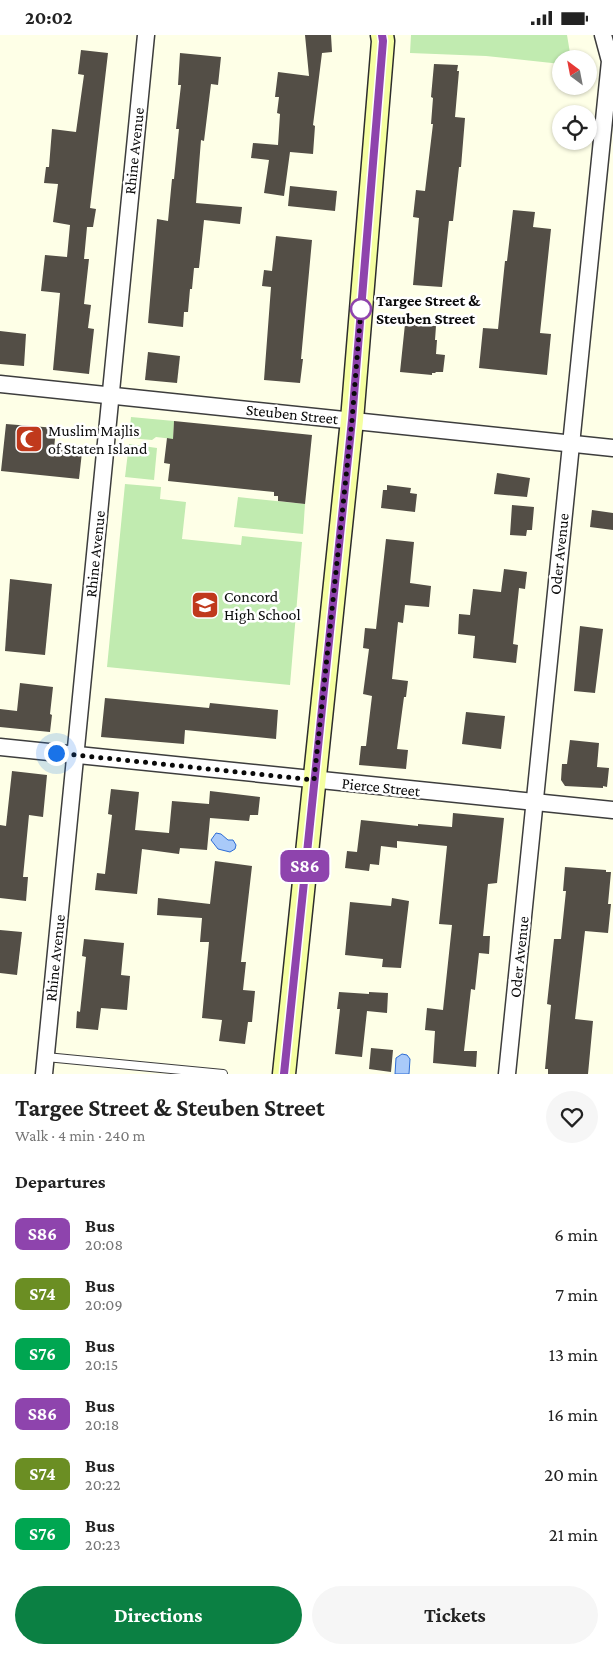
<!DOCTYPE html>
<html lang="en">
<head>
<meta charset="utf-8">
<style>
	:root { --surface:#fff; --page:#f6f6f6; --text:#222; --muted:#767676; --accent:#0b8043 }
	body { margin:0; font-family:"Crimson Pro",serif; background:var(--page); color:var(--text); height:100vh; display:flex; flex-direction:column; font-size:19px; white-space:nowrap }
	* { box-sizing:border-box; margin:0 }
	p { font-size:16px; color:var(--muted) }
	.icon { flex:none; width:28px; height:28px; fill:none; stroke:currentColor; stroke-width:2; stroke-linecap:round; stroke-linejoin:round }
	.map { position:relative; height:1039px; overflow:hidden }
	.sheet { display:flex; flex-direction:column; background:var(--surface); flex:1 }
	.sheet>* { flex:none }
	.badge { padding:0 10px; border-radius:8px; font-size:18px; line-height:32px }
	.needle { width:32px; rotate:328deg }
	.buttons { position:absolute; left:552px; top:15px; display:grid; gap:10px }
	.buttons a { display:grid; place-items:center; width:45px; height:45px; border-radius:50%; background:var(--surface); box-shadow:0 1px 4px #0004; font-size:25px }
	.you { position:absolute; width:25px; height:25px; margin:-12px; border:4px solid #fff; border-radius:50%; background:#1a73e8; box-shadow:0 0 0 8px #1a73e833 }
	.map>.badge { position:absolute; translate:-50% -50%; box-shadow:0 0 0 2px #fff }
	h2 { padding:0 15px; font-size:19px; line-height:45px }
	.round { display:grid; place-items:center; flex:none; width:52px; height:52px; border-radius:26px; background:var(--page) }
	.head { display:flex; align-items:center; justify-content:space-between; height:85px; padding:0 15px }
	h1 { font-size:24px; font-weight:700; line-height:38px }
	.cta { display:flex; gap:10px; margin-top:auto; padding:10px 15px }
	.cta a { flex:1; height:58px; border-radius:30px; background:var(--accent); color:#fff; font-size:20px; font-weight:700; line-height:58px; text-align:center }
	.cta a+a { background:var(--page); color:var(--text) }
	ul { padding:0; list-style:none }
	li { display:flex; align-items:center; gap:15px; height:60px; padding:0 15px }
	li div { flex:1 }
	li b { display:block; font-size:19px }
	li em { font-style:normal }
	li .badge { min-width:55px; font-weight:700; text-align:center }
	.status { display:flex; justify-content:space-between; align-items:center; height:35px; padding:0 25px; background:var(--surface); direction:ltr }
	.status svg { height:14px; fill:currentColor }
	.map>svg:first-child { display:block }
	.green { fill:#c1ebb0 }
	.water { fill:#a9caf9; stroke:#2d6cd4 }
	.building { fill:#534e46 }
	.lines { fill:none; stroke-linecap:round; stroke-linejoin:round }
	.service-casing { stroke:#3d3d3d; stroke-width:10 }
	.minor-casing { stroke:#3d3d3d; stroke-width:19 }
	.secondary-casing { stroke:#2c2c2c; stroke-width:25 }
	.service { stroke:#fff; stroke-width:8 }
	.minor { stroke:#fff; stroke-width:16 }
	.secondary { stroke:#f5ffa2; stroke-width:22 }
	.line-casing { stroke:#fff; stroke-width:11 }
	.line { stroke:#8e44ad; stroke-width:8 }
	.walk { stroke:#0a0a0a; stroke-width:5; stroke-dasharray:0 9 }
	.stop-dot { fill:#fff; stroke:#8e44ad; stroke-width:2.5 }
	.labels { text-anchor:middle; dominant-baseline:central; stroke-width:5; stroke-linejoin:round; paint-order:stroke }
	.street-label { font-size:16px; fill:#0a0a0a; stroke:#fff }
	.stop-label { font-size:16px; font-weight:bold; fill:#0a0a0a; stroke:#fff; text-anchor:start }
	.poi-label { font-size:16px; fill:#0a0a0a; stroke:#fff; text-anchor:start }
</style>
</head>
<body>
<div class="status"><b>20:02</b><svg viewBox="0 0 49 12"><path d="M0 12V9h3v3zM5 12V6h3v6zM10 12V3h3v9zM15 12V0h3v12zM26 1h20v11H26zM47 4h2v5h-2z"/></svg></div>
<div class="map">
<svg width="613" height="1039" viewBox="0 0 613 1039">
	<rect width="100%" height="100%" fill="#feffe7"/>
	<g class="green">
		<path d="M411 0H567L571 24H561V29L486 21 410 18Z"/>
		<path d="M131 382 174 386 173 404 156 402 152 405 129 403Z"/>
		<path d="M129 409 157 413 154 445 125 442Z"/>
		<path d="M125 449 161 452 160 464 186 467 182 504 241 510 242 501 302 507 290 650 107 632Z"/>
		<path d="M238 462 305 469 303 499 234 492Z"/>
	</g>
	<g class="water">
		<path d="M216 798 221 799 228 805H233L236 810 235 814 230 817 218 814 211 805Z"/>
		<path d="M402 1019 407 1020 410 1024 409 1039H395L396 1023Z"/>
	</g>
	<g class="building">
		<path d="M305 0H331L332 17 322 18 313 90 315 91 313 119 290 117 284 161 264 158 269 125 251 123 253 108 278 110 280 79 277 78 279 62H275L278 37 309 41Z"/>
		<path d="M81 15 108 18 90 173 96 174 93 192H87L84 224H89L84 269 91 270 88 293 94 294 89 339 53 335 60 258 41 256 45 220 67 222 70 190 53 187 58 149 44 148 46 132H49L52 94 76 97 84 40 78 39Z"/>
		<path d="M180 18 221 22 218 50 211 49 204 106 201 105 196 168 242 172 240 189 204 185 199 233H194L192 254H190L188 277H184L183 292 148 288 157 184 168 186 172 144H174L179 94H176L181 50H178Z"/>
		<path d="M434 29 458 30 457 36H459L455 82 465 83 461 132H459L453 186H449L442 252 413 250 419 183 413 182 416 155 425 156 433 89H431L433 63 431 62Z"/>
		<path d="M290 151 337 156 335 176 288 171Z"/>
		<path d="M513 175 535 177 533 192 551 194 540 298 551 299 547 340 479 333 483 293 498 294 505 226H507Z"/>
		<path d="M276 201 312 205 301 324H303L300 348 264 345 271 252 262 251 264 235 272 236Z"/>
		<path d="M405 289 436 291 435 305H437L436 319 445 320 443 337H436L435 338H432V340L400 337Z"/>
		<path d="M0 296 26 299 24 331 0 329Z"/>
		<path d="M148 317 180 321 177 348 145 345Z"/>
		<path d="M174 386 312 400 305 469 278 466V461H274V457L168 446 170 429 164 428 167 403 173 404Z"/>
		<path d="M6 389 56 393 54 414 82 417 79 444 1 436Z"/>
		<path d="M497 438 530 443 527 462 494 459Z"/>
		<path d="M387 450 411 453 410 458 417 459 415 477 381 473 383 455H387Z"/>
		<path d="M512 470 534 472 532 495H527L526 501 510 500Z"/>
		<path d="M592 475 613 478V495L590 492Z"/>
		<path d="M386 504 414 507 410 548 431 551 429 572 405 570 403 588 398 587 392 644 408 646 406 662H404L397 714 408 715 406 734 359 730 361 711H366L372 661 363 659 369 614 363 613 365 593 376 594Z"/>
		<path d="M504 534 527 537 525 554 519 553 513 609 518 610 516 628 473 623 475 601 458 599 459 579 470 580 473 554 501 557Z"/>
		<path d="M10 544 52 549 45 620 5 616Z"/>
		<path d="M580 591 603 594 595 658 574 656Z"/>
		<path d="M20 648 53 652 50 679 52 680 50 697 0 692V674L17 676Z"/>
		<path d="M105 663 209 673 210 668 278 675 276 704 185 695 184 709 101 702Z"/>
		<path d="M466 677 505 681 501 714 462 709Z"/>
		<path d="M570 705 599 708 597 732 609 733 607 752 603 751V753L565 751 561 745 562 729H567Z"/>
		<path d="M12 736 47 740 43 782 29 780 23 842H28L26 866 0 863V790L6 791Z"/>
		<path d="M111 754 139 757 135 795 169 798 172 766 209 769 210 756 260 762 258 780H250L249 786 210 783 207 815 180 813 179 819 142 814 137 859 95 855 97 838 105 839 112 780 108 779Z"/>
		<path d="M453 778 504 783 497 848 488 849 483 901H490L489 919 479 918 475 955 471 954 464 1016H477L476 1032 433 1028 435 996 425 995 427 973 443 975 452 890 439 889 447 811 397 806V813L381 811 379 830 370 829 369 836 345 833 347 816 357 817 361 785 418 791V789L452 792Z"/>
		<path d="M215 826 252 831 241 927H246L243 955 255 956 252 987H248L245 1009 219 1006 222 985 202 983 209 907H200L202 883 157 880 158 863 210 869Z"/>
		<path d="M565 832 606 835V837H611L608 869H611L608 898 585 896 575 984 593 986 588 1039H548V1034H545L551 970 547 969 554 904H561L566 856H563Z"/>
		<path d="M392 863 409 866 401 933 382 932 383 924 345 920 350 867 391 871Z"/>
		<path d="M0 895 22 897 17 940 0 938Z"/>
		<path d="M84 904 124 908 121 940 130 941 127 975 101 973 98 995 76 993 77 976 80 977 86 922 82 921Z"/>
		<path d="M339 957 369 959V957L388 958 387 978 367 976 362 1022 335 1019 340 974H337Z"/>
		<path d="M371 1013 393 1015 391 1037 369 1034Z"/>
	</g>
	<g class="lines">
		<g class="service-casing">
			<path id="service" d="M46 1022 223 1039"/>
		</g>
		<g class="minor-casing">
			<g id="minor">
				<path d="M0 349 613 413"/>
				<path d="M0 712 613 775"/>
				<path d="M44 1039 146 0"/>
				<path d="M507 1039 610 26 603 0"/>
			</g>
		</g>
		<g class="secondary-casing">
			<path id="secondary" d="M284 1039 352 385 383 6 382 0"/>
		</g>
		<use href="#service" class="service"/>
		<use href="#minor" class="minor"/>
		<use href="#secondary" class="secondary"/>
	</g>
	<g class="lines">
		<g class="line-casing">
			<path id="line" d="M284 1039 352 385 383 6 382 0"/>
		</g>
		<use href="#line" class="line"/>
		<path class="walk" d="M56 718 314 745 352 385 361 274"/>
	</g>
	<defs>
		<g id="mosque-square" transform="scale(1.4375)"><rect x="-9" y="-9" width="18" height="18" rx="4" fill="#c0391c" stroke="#fff"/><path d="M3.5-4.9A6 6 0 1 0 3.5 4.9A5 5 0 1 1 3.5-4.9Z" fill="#fff"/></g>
		<g id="school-square" transform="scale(1.4375)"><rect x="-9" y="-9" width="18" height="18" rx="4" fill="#c0391c" stroke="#fff"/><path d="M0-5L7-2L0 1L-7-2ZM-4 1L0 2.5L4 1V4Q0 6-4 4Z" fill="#fff"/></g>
	</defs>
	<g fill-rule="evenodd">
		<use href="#mosque-square" x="29" y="404"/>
		<use href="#school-square" x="205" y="570"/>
	</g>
	<circle class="stop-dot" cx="361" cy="274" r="10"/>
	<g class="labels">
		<g class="street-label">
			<text transform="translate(134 116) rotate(-84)">Rhine Avenue</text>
			<text transform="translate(292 379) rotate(6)">Steuben Street</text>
			<text transform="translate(95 519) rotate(-84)">Rhine Avenue</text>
			<text transform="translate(559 519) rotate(-84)">Oder Avenue</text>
			<text transform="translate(381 752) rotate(6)">Pierce Street</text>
			<text transform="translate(519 922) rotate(-84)">Oder Avenue</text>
			<text transform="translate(55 923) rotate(-84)">Rhine Avenue</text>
		</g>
		<g class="stop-label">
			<text x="376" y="265">Targee Street &amp;<tspan x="376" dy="18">Steuben Street</tspan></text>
		</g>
		<g class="poi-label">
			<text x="48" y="395">Muslim Majlis<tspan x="48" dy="18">of Staten Island</tspan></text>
			<text x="224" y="561">Concord<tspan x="224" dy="18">High School</tspan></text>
		</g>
	</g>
</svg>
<div class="buttons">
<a><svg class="needle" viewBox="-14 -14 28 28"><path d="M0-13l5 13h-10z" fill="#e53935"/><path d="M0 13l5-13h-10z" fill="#767676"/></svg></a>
<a><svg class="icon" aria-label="locate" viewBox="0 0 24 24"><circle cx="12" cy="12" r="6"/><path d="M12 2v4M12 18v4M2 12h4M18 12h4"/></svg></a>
</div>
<div class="you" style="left:56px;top:718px"></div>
<b class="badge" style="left:305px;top:831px;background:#8e44ad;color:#fff">S86</b>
</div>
<section class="sheet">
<div class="head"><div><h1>Targee Street &amp; Steuben Street</h1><p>Walk · 4 min · 240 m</p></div><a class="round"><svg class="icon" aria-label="heart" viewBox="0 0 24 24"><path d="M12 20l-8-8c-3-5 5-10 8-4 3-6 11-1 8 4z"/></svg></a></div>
<h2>Departures</h2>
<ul>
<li><span class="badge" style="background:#8e44ad;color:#fff">S86</span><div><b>Bus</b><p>20:08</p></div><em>6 min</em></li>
<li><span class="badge" style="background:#6b8e23;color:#fff">S74</span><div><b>Bus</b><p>20:09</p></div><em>7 min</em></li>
<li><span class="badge" style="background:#00a651;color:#fff">S76</span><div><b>Bus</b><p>20:15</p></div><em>13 min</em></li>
<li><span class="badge" style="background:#8e44ad;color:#fff">S86</span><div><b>Bus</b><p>20:18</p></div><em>16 min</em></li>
<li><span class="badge" style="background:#6b8e23;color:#fff">S74</span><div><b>Bus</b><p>20:22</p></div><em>20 min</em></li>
<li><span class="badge" style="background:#00a651;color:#fff">S76</span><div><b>Bus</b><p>20:23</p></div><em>21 min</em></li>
</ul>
<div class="cta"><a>Directions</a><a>Tickets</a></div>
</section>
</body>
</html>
